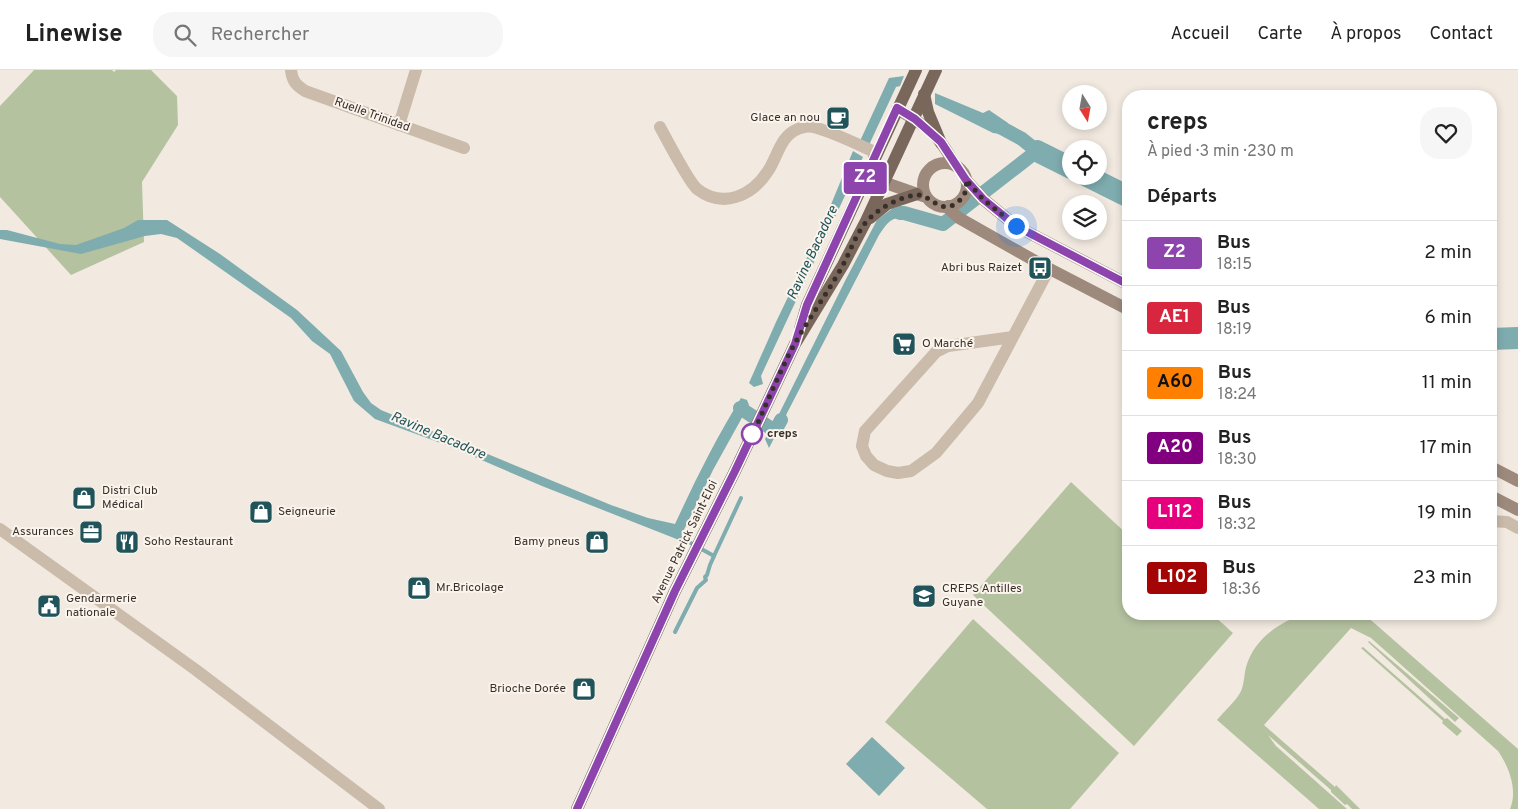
<!DOCTYPE html>
<html lang="fr">
<head>
<meta charset="utf-8">
<style>
	:root { --surface:#fff; --page:#f6f6f6; --text:#222; --muted:#767676; --line:#e0e0e0 }
	body { margin:0; font-family:Overpass,sans-serif; background:var(--page); color:var(--text); height:100vh; display:flex; flex-direction:column; font-size:19px; white-space:nowrap }
	* { box-sizing:border-box; margin:0 }
	p { font-size:16px; color:var(--muted) }
	.icon { flex:none; width:28px; height:28px; fill:none; stroke:currentColor; stroke-width:2; stroke-linecap:round; stroke-linejoin:round }
	.map { position:relative; flex:1; overflow:hidden }
	.side { position:absolute; left:1122px; top:20px; width:375px; height:530px; display:flex; flex-direction:column; background:var(--surface); border-radius:20px; box-shadow:0 2px 8px #0003 }
	.side>* { flex:none }
	.badge { padding:0 10px; border-radius:4px; font-size:18px; line-height:32px }
	.needle { width:32px; rotate:169deg }
	.fabs { position:absolute; left:1062px; top:15px; display:grid; gap:10px }
	.fabs a { display:grid; place-items:center; width:45px; height:45px; border-radius:50%; background:var(--surface); box-shadow:0 2px 8px #0003; font-size:25px }
	.you { position:absolute; width:25px; height:25px; margin:-12px; border:4px solid #fff; border-radius:50%; background:#1a73e8; box-shadow:0 0 0 8px #1a73e833 }
	.map>.badge { position:absolute; translate:-50% -50%; box-shadow:0 0 0 2px #fff }
	h2 { padding:0 25px; font-size:19px; line-height:45px }
	.round { display:grid; place-items:center; flex:none; width:52px; height:52px; border-radius:20px; background:var(--page) }
	.overview { display:flex; align-items:center; justify-content:space-between; height:85px; padding:0 25px }
	h1 { font-size:24px; font-weight:700; line-height:38px }
	ul { padding:0; list-style:none }
	li { display:flex; align-items:center; gap:15px; height:65px; padding:0 25px; border-top:1px solid var(--line) }
	li div { flex:1 }
	li b { display:block; font-size:19px }
	li em { font-style:normal }
	li .badge { min-width:55px; font-weight:700; text-align:center }
	header { display:flex; align-items:center; gap:30px; box-sizing:border-box; height:70px; padding:0 25px; background:var(--surface); border-bottom:1px solid var(--line) }
	header strong { font-size:24px }
	nav { display:flex; gap:28px; margin-inline-start:auto; font-size:18px }
	.search { width:350px; height:45px; background:var(--page); display:flex; align-items:center; gap:12px; box-sizing:border-box; padding:0 18px; border-radius:20px; color:var(--muted); font-size:19px }
	.map>svg:first-child { display:block }
	.green { fill:#b5c2a0 }
	.water { fill:#7facaf }
	.lines { fill:none; stroke-linecap:round; stroke-linejoin:round }
	.stream { stroke:#7facaf; stroke-width:4 }
	.canal { stroke:#7facaf; stroke-width:14 }
	.river { stroke:#7facaf; stroke-width:22 }
	.minor { stroke:#cbbbab; stroke-width:12 }
	.tertiary { stroke:#cbbbab; stroke-width:12 }
	.secondary { stroke:#9e8a7d; stroke-width:12 }
	.primary { stroke:#7a675c; stroke-width:12 }
	.line-casing { stroke:#fff; stroke-width:11 }
	.line { stroke:#8e44ad; stroke-width:8 }
	.walk { stroke:#392f2a; stroke-width:5; stroke-dasharray:0 9 }
	.stop-dot { fill:#fff; stroke:#8e44ad; stroke-width:2.5 }
	.labels { text-anchor:middle; dominant-baseline:central; stroke-width:4; stroke-linejoin:round; paint-order:stroke }
	.street-label { font-size:12px; fill:#392f2a; stroke:#faf4ec }
	.poi-label { font-size:12px; fill:#392f2a; stroke:#faf4ec; text-anchor:start }
	.stop-label { font-size:12px; font-weight:bold; fill:#392f2a; stroke:#faf4ec; text-anchor:start }
	.water-label { font-size:14px; font-style:italic; fill:#21545a; stroke:#faf4ec }
</style>
</head>
<body>
<header>
<strong>Linewise</strong>
<div class="search"><svg class="icon" aria-label="search" viewBox="0 0 24 24"><circle cx="10" cy="10" r="6"/><path d="M15 15l6 6"/></svg>Rechercher</div>
<nav><a>Accueil</a><a>Carte</a><a>À propos</a><a>Contact</a></nav>
</header>
<div class="map">
<svg width="1518" height="739" viewBox="0 0 1518 739">
	<rect width="100%" height="100%" fill="#f2eae0"/>
	<g class="green">
		<path d="M34 0H112L114 2 116 0H151L177 26 178 55 142 112 144 172 71 205 0 127V36Z"/>
		<path d="M1071 412 1129 466V544H1212L1233 563 1134 676 973 525Z"/>
		<path d="M1304 544H1364L1518 679V739H1510C1518 720 1509 697 1498 681L1371 568 1351 558 1264 655 1335 717 1336 715 1360 739H1352L1347 734 1345 735 1331 722V720L1268 665 1276 676 1347 739H1319L1217 650C1224 641 1234 633 1240 623 1244 617 1244 605 1246 597 1254 569 1278 553 1304 544Z"/>
		<path d="M973 549 1119 683 1070 739H987L885 652Z"/>
		<path d="M1369 571 1459 648 1455 652 1368 572Z"/>
		<path d="M1363 577 1445 649 1447 648 1462 661 1457 666 1442 653 1443 651 1361 578Z"/>
	</g>
	<g class="water">
		<path d="M904 6 900 16 896 17 869 75 860 71 889 8Z"/>
		<path d="M935 23 983 43 989 40 1008 53 1001 64 993 63 935 34Z"/>
		<path d="M853 81 863 87 761 306 763 314 754 317 749 313 776 252 823 154Z"/>
		<path d="M901 137 919 144 915 152C894 145 891 147 879 165L769 378 765 369 779 344 846 209 877 150 893 138Z"/>
		<path d="M138 150H167L220 184 297 240 341 281 363 322 371 333 381 340 611 435 648 448 675 454C695 411 716 368 741 328L747 330 749 335 713 400 679 470 542 416 449 376 375 349 354 331 330 284 312 271 291 248 177 168 161 164 145 166 81 184 0 169V160H7L60 174 76 175 124 158Z"/>
		<path d="M872 667 905 698 879 726 846 694Z"/>
	</g>
	<g class="lines">
		<g class="stream">
			<path d="M678 466 714 486 741 428"/>
			<path d="M675 562 697 518 706 510 705 507 707 505 710 495 714 486"/>
		</g>
		<g class="canal">
			<path d="M900 143H904L943 154 1037 81 1022 69 989 51"/>
			<path d="M740 338 775 361 781 350"/>
		</g>
		<g class="river">
			<path d="M1037 81 1071 98"/>
			<path d="M1087 106 1129 127"/>
			<path d="M1491 269 1518 268"/>
		</g>
		<g class="minor">
			<path d="M291 0C292 11 296 15 305 21L464 78"/>
			<path d="M399 55 416 0"/>
			<path d="M660 57C667 70 689 112 697 119 723 139 752 126 768 101 778 86 780 66 798 59 802 57 809 56 813 57 831 61 859 75 877 83"/>
			<path d="M1013 267 948 276 936 282 865 361 862 376 866 386 874 395 887 401 898 403 911 401 936 383 978 333 1049 199"/>
			<path d="M1491 451 1507 452 1518 458"/>
		</g>
		<path class="tertiary" d="M0 459 196 600 379 739"/>
		<g class="secondary">
			<path d="M897 39C913 48 930 58 941 73 947 80 951 89 956 96"/>
			<path d="M874 88 877 108 880 111 923 126"/>
			<circle cx="945" cy="115" r="22"/>
			<path d="M966 110 983 129 1016 156 1129 215"/>
			<path d="M948 136 950 140 959 148 1044 196 1129 240"/>
			<path d="M1491 397 1518 411"/>
			<path d="M1491 426 1518 440"/>
		</g>
		<g class="primary">
			<path d="M924 24 928 42 941 73"/>
			<path d="M870 148 887 134 917 124"/>
			<path d="M800 259 807 235 916 0"/>
			<path d="M577 739 675 521 735 401 795 274 843 195 866 151 936 0"/>
		</g>
	</g>
	<g class="lines">
		<g class="line-casing">
			<path id="line" d="M577 739 675 521 735 401 795 274 807 235 897 38 915 49 941 72 966 110 983 129 1016 156 1129 215"/>
		</g>
		<use href="#line" class="line"/>
		<path class="walk" d="M752 364V366C766 335 779 303 795 273 810 247 828 222 843 195 850 182 858 159 869 149 881 137 898 128 915 125 930 122 940 148 959 131 966 125 967 118 966 110L983 129 1016 156"/>
	</g>
	<defs>
		<g id="cafe-square" transform="scale(1.25)"><rect x="-9" y="-9" width="18" height="18" rx="4" fill="#21545a" stroke="#faf4ec"/><path d="M-5.5-4.5H6V0H3Q3 3.5 0 3.5H-2.5Q-5.5 3.5-5.5 0ZM3-3.2v2h1.7v-2ZM-6 4.5H4V6H-6Z" fill="#fff"/></g>
		<g id="bus-square" transform="scale(1.25)"><rect x="-9" y="-9" width="18" height="18" rx="4" fill="#21545a" stroke="#faf4ec"/><path d="M-5-6H5V4H4V6H2V4H-2V6H-4V4H-5ZM-3.5-4V0h7V-4ZM-3.5 1.2v1.5H-2V1.2ZM2 1.2v1.5H3.5V1.2Z" fill="#fff"/></g>
		<g id="supermarket-square" transform="scale(1.25)"><rect x="-9" y="-9" width="18" height="18" rx="4" fill="#21545a" stroke="#faf4ec"/><path d="M-6-5.5h2.5l.6 2H6L4.5 2H-2.5L-4.4-4H-6ZM-1.5 3.2a1.3 1.3 0 1 0 .1 0ZM3 3.2a1.3 1.3 0 1 0 .1 0Z" fill="#fff"/></g>
		<g id="shop-square" transform="scale(1.25)"><rect x="-9" y="-9" width="18" height="18" rx="4" fill="#21545a" stroke="#faf4ec"/><path d="M-5-2.5h2.3a2.7 3.5 0 0 1 5.4 0H5L5.5 6h-11ZM-1.5-2.5h3a1.5 2.3 0 0 0-3 0Z" fill="#fff"/></g>
		<g id="office-square" transform="scale(1.25)"><rect x="-9" y="-9" width="18" height="18" rx="4" fill="#21545a" stroke="#faf4ec"/><path d="M-6-3h4V-5.5h4V-3h4V5H-6ZM-1-4.5V-3h2v-1.5ZM-6 0V1H6V0Z" fill="#fff"/></g>
		<g id="restaurant-square" transform="scale(1.25)"><rect x="-9" y="-9" width="18" height="18" rx="4" fill="#21545a" stroke="#faf4ec"/><path d="M-5-6h1v4h1v-4h1v4h1v-4h1v5L-1.5 .5V6h-2V.5L-5-1ZM5-6V6H3V1.5H1.5Q1.5-4 5-6Z" fill="#fff"/></g>
		<g id="university-square" transform="scale(1.25)"><rect x="-9" y="-9" width="18" height="18" rx="4" fill="#21545a" stroke="#faf4ec"/><path d="M0-5L7-2L0 1L-7-2ZM-4 1L0 2.5L4 1V4Q0 6-4 4Z" fill="#fff"/></g>
		<g id="civic-square" transform="scale(1.25)"><rect x="-9" y="-9" width="18" height="18" rx="4" fill="#21545a" stroke="#faf4ec"/><path d="M-.6-6.5H3V-4.5H.6V-3L4-1V1h2V6H-6V1h2V-1L-.6-3ZM-1.2 2.5V6h2.4V2.5Z" fill="#fff"/></g>
	</defs>
	<g fill-rule="evenodd">
		<use href="#cafe-square" x="838" y="48"/>
		<use href="#bus-square" x="1040" y="198"/>
		<use href="#supermarket-square" x="904" y="274"/>
		<use href="#shop-square" x="84" y="428"/>
		<use href="#shop-square" x="261" y="442"/>
		<use href="#office-square" x="91" y="462"/>
		<use href="#restaurant-square" x="127" y="472"/>
		<use href="#shop-square" x="597" y="472"/>
		<use href="#shop-square" x="419" y="518"/>
		<use href="#university-square" x="924" y="526"/>
		<use href="#civic-square" x="49" y="536"/>
		<use href="#shop-square" x="584" y="619"/>
	</g>
	<circle class="stop-dot" cx="752" cy="364" r="10"/>
	<g class="labels">
		<g class="street-label">
			<text transform="translate(372 45) rotate(20)">Ruelle Trinidad</text>
			<text transform="translate(685 472) rotate(-64)">Avenue Patrick Saint-Eloi</text>
		</g>
		<g class="poi-label">
			<text x="820" y="48" text-anchor="end">Glace an nou</text>
			<text x="1022" y="198" text-anchor="end">Abri bus Raizet</text>
			<text x="922" y="274">O Marché</text>
			<text x="102" y="421">Distri Club<tspan x="102" dy="14">Médical</tspan></text>
			<text x="278" y="442">Seigneurie</text>
			<text x="74" y="462" text-anchor="end">Assurances</text>
			<text x="144" y="472">Soho Restaurant</text>
			<text x="580" y="472" text-anchor="end">Bamy pneus</text>
			<text x="436" y="518">Mr.Bricolage</text>
			<text x="942" y="519">CREPS Antilles<tspan x="942" dy="14">Guyane</tspan></text>
			<text x="66" y="529">Gendarmerie<tspan x="66" dy="14">nationale</tspan></text>
			<text x="566" y="619" text-anchor="end">Brioche Dorée</text>
		</g>
		<g class="stop-label">
			<text x="767" y="364">creps</text>
		</g>
		<g class="water-label">
			<text transform="translate(813 183) rotate(-65)">Ravine Bacadore</text>
			<text transform="translate(438 366) rotate(23)">Ravine Bacadore</text>
		</g>
	</g>
</svg>
<div class="fabs">
<a><svg class="needle" viewBox="-14 -14 28 28"><path d="M0-13l5 13h-10z" fill="#e53935"/><path d="M0 13l5-13h-10z" fill="#767676"/></svg></a>
<a><svg class="icon" aria-label="locate" viewBox="0 0 24 24"><circle cx="12" cy="12" r="6"/><path d="M12 2v4M12 18v4M2 12h4M18 12h4"/></svg></a>
<a><svg class="icon" aria-label="layers" viewBox="0 0 24 24"><path d="M12 4l9 5-9 5-9-5zM3 14l9 5 9-5"/></svg></a>
</div>
<div class="you" style="left:1016px;top:156px"></div>
<b class="badge" style="left:865px;top:108px;background:#8e44ad;color:#fff">Z2</b>
<section class="side">
<div class="overview"><div><h1>creps</h1><p>À pied · 3 min · 230 m</p></div><a class="round"><svg class="icon" aria-label="heart" viewBox="0 0 24 24"><path d="M12 20l-8-8c-3-5 5-10 8-4 3-6 11-1 8 4z"/></svg></a></div>
<h2>Départs</h2>
<ul>
<li><span class="badge" style="background:#8e44ad;color:#fff">Z2</span><div><b>Bus</b><p>18:15</p></div><em>2 min</em></li>
<li><span class="badge" style="background:#d7263d;color:#fff">AE1</span><div><b>Bus</b><p>18:19</p></div><em>6 min</em></li>
<li><span class="badge" style="background:#ff8000;color:#111">A60</span><div><b>Bus</b><p>18:24</p></div><em>11 min</em></li>
<li><span class="badge" style="background:#800080;color:#fff">A20</span><div><b>Bus</b><p>18:30</p></div><em>17 min</em></li>
<li><span class="badge" style="background:#e6007e;color:#fff">L112</span><div><b>Bus</b><p>18:32</p></div><em>19 min</em></li>
<li><span class="badge" style="background:#a30505;color:#fff">L102</span><div><b>Bus</b><p>18:36</p></div><em>23 min</em></li>
</ul>
</section>
</div>
</body>
</html>
